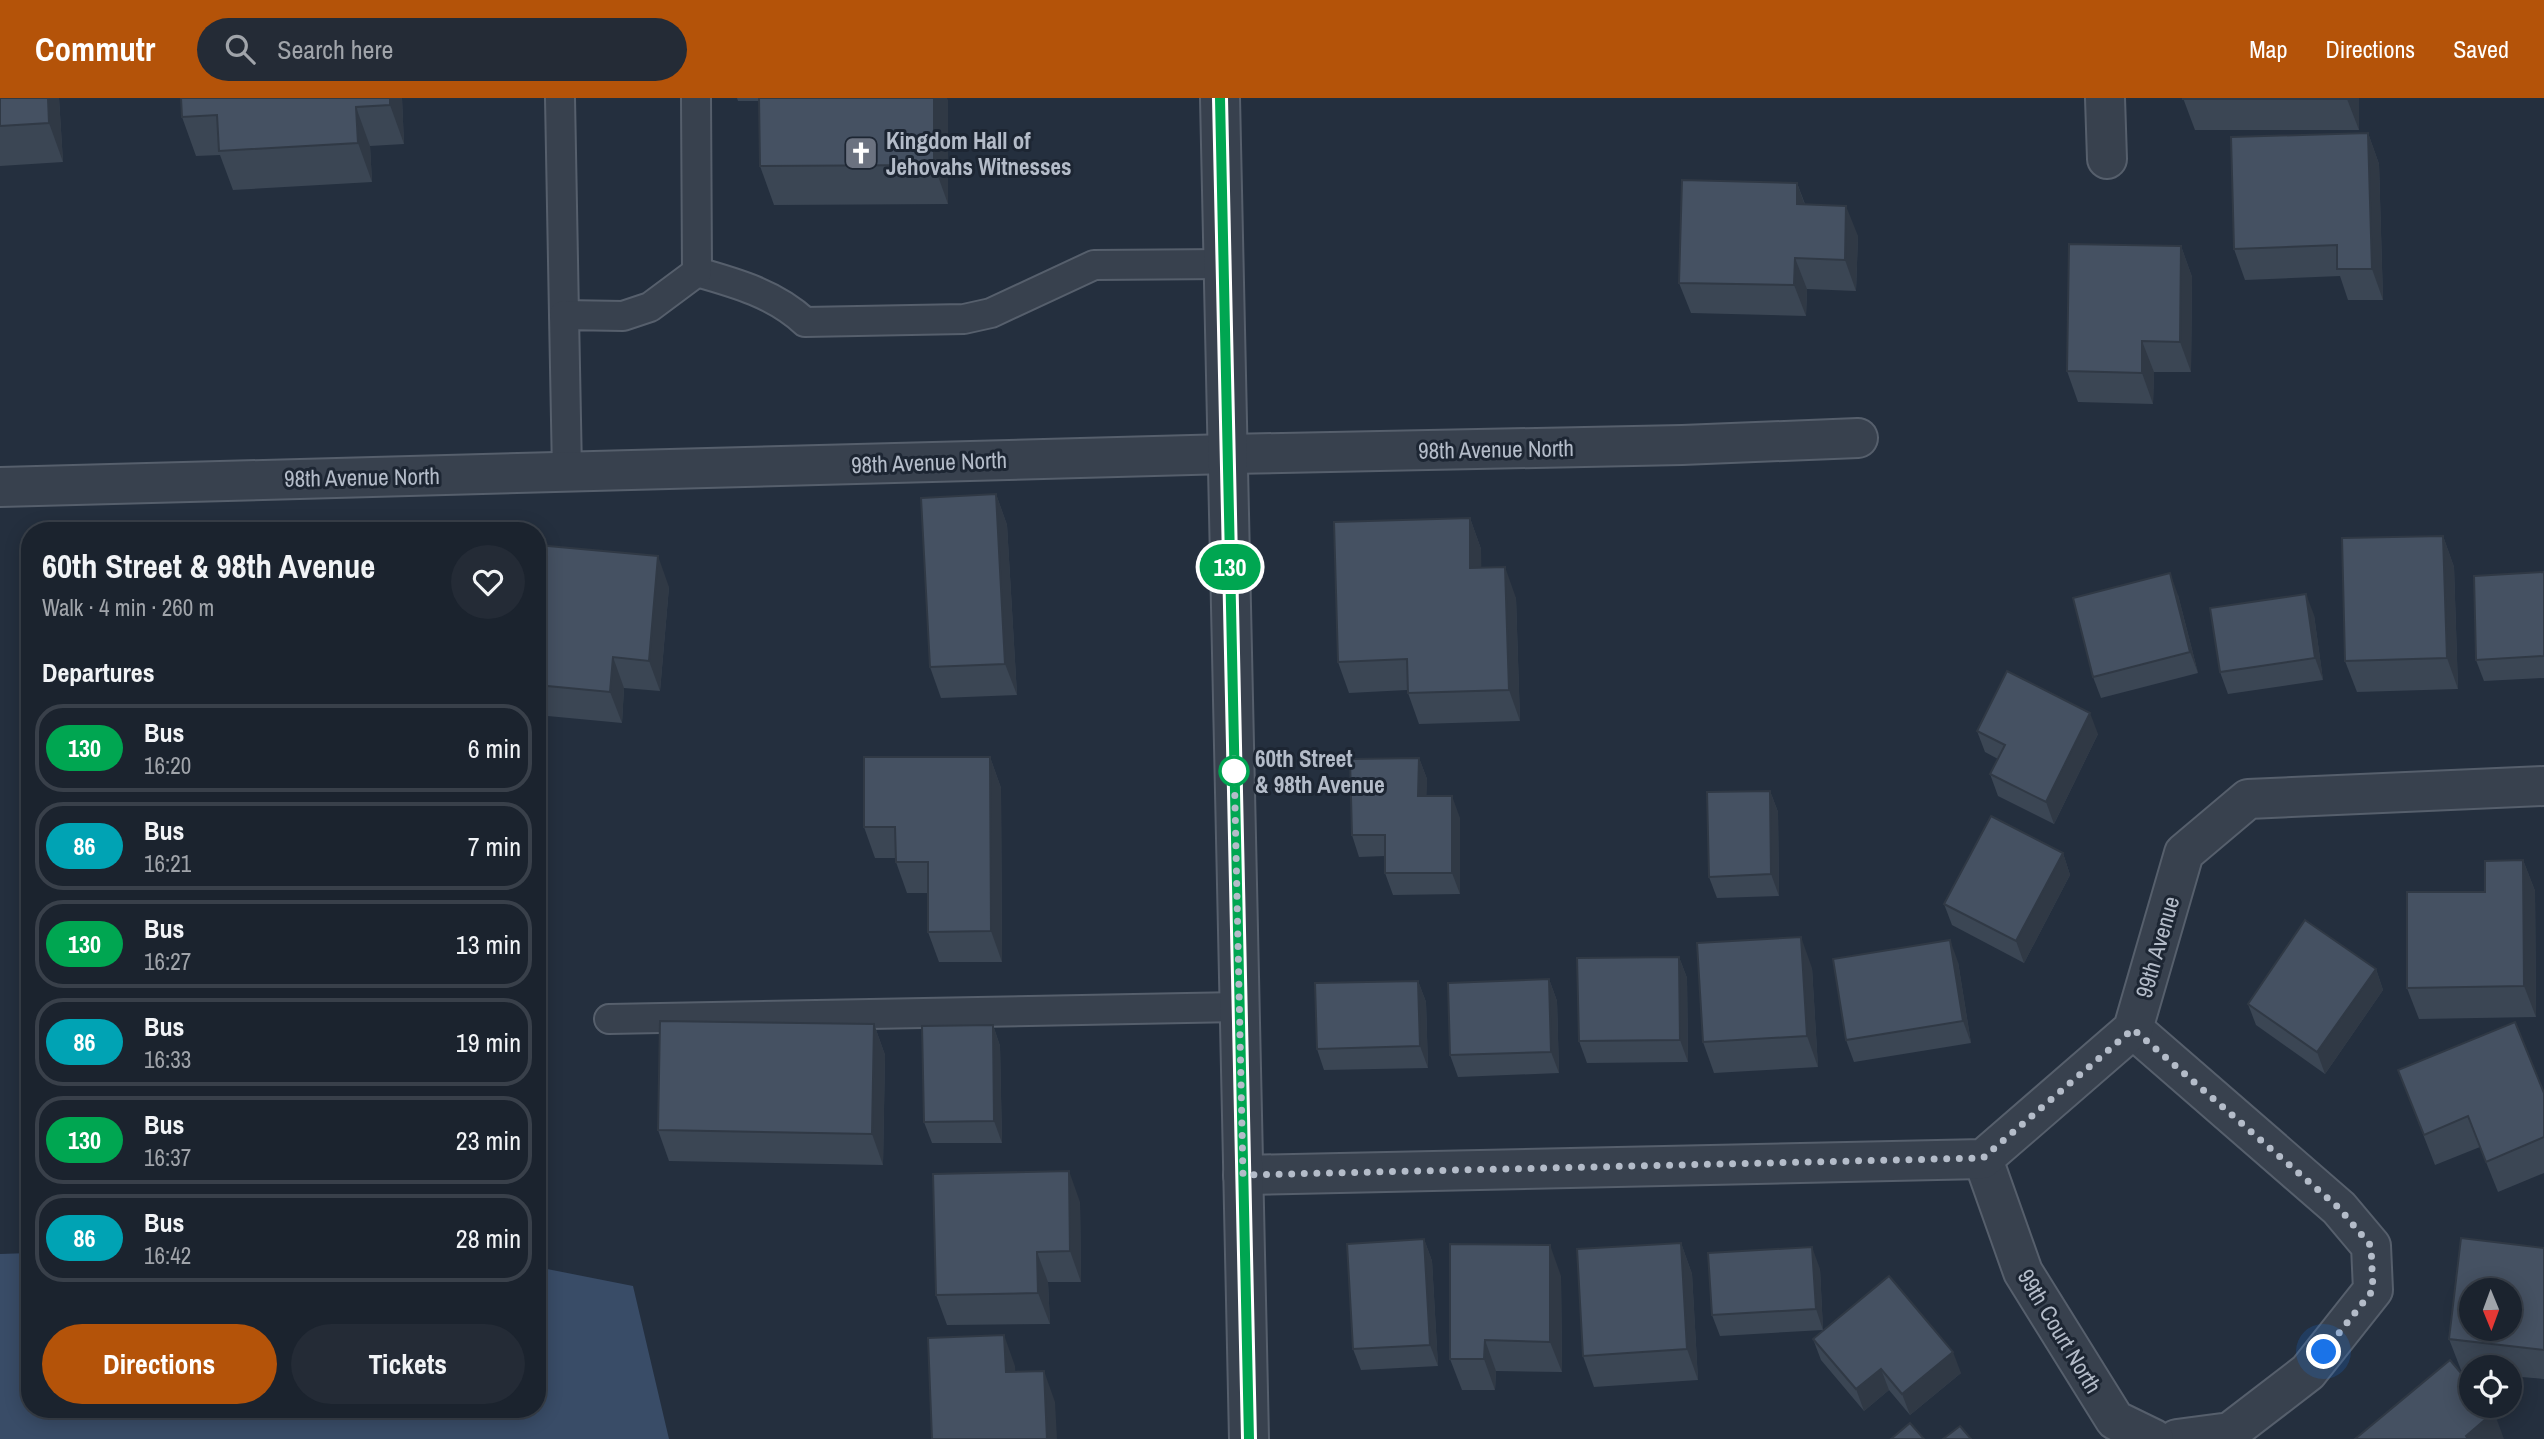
<!DOCTYPE html>
<html lang="en">
<head>
<meta charset="utf-8">
<style>
	:root { --surface:#1b232e; --page:#242b36; --text:#f1f3f6; --muted:#a0a4aa; --line:#39404a; --accent:#b45309 }
	body { margin:0; font-family:"Archivo Narrow",sans-serif; background:var(--page); color:var(--text); height:100vh; display:flex; flex-direction:column; font-size:26px; white-space:nowrap }
	* { box-sizing:border-box; margin:0 }
	p { font-size:23px; color:var(--muted) }
	.icon { flex:none; width:38px; height:38px; fill:none; stroke:currentColor; stroke-width:2; stroke-linecap:round; stroke-linejoin:round }
	.map { position:relative; flex:1; overflow:hidden }
	.side { position:absolute; left:21px; top:424px; width:525px; height:896px; display:flex; flex-direction:column; background:var(--surface); border-radius:28px; box-shadow:0 4px 18px #0003,0 0 0 2px var(--line) }
	.side>* { flex:none }
	.badge { padding:0 14px; border-radius:23px; font-size:24px; line-height:46px }
	.needle { width:46px; rotate:179deg }
	.fabs { position:absolute; left:2459px; top:1180px; display:grid; gap:14px }
	.fabs a { display:grid; place-items:center; width:63px; height:63px; border-radius:50%; background:var(--surface); box-shadow:0 4px 18px #0003,0 0 0 2px var(--line); font-size:35px }
	.you { position:absolute; width:35px; height:35px; margin:-18px; border:5px solid #fff; border-radius:50%; background:#1a73e8; box-shadow:0 0 0 10px #1a73e833 }
	.map>.badge { position:absolute; translate:-50% -50%; box-shadow:0 0 0 4px #fff }
	h2 { padding:0 21px; font-size:26px; line-height:63px }
	.round { display:grid; place-items:center; flex:none; width:74px; height:74px; border-radius:37px; background:var(--page) }
	.headline { display:flex; align-items:center; justify-content:space-between; height:119px; padding:0 21px }
	h1 { font-size:33px; font-weight:700; line-height:52px }
	.button { display:flex; gap:14px; margin-top:auto; padding:14px 21px }
	.button a { flex:1; height:80px; border-radius:42px; background:var(--accent); color:#fff; font-size:28px; font-weight:700; line-height:80px; text-align:center }
	.button a+a { background:var(--page); color:var(--text) }
	ul { padding:0; list-style:none }
	li { display:flex; align-items:center; gap:21px; height:88px; margin:0 14px 10px; padding:0 7px; border:4px solid var(--line); border-radius:28px }
	li div { flex:1 }
	li b { display:block; font-size:26px }
	li em { font-style:normal }
	li .badge { min-width:77px; font-weight:700; text-align:center }
	header { display:flex; align-items:center; gap:42px; box-sizing:border-box; height:98px; padding:0 35px; background:var(--accent); color:#fff }
	header strong { font-size:33px }
	nav { display:flex; gap:38px; margin-inline-start:auto; font-size:24px }
	.search { width:490px; height:63px; background:var(--page); display:flex; align-items:center; gap:18px; box-sizing:border-box; padding:0 24px; border-radius:38px; color:var(--muted); font-size:26px }
	.map>svg:first-child { display:block }
	.water { fill:#394c67 }
	.lines { fill:none; stroke-linecap:round; stroke-linejoin:round }
	.service-casing { stroke:#565f6c; stroke-width:32 }
	.minor-casing { stroke:#565f6c; stroke-width:42 }
	.tertiary-casing { stroke:#565f6c; stroke-width:42 }
	.service { stroke:#38414e; stroke-width:28 }
	.minor { stroke:#38414e; stroke-width:38 }
	.tertiary { stroke:#38414e; stroke-width:38 }
	.wall { fill:#3b4654 }
	.shaded-wall { fill:#303945 }
	.building { fill:#455162; stroke:#303945; stroke-width:2; fill-rule:evenodd }
	.line-casing { stroke:#fff; stroke-width:16 }
	.line { stroke:#00a651; stroke-width:10 }
	.walk { stroke:#b4bcc9; stroke-width:7; stroke-dasharray:0 12.6 }
	.stop-dot { fill:#fff; stroke:#00a651; stroke-width:3.5 }
	.labels { text-anchor:middle; dominant-baseline:central; stroke-width:6; stroke-linejoin:round; paint-order:stroke }
	.poi-label { font-size:23px; font-weight:bold; fill:#b4bcc9; stroke:#1d2633; text-anchor:start }
	.street-label { font-size:23px; fill:#b4bcc9; stroke:#1d2633 }
	.stop-label { font-size:23px; font-weight:bold; fill:#b4bcc9; stroke:#1d2633; text-anchor:start }
</style>
</head>
<body>
<header>
<strong>Commutr</strong>
<div class="search"><svg class="icon" aria-label="search" viewBox="0 0 24 24"><circle cx="10" cy="10" r="6"/><path d="M15 15l6 6"/></svg>Search here</div>
<nav><a>Map</a><a>Directions</a><a>Saved</a></nav>
</header>
<div class="map">
<svg width="2544" height="1341" viewBox="0 0 2544 1341">
	<rect width="100%" height="100%" fill="#242f3e"/>
	<path class="water" d="M30 1155V1311H537V1169L633 1188 669 1341H0V1156Z"/>
	<g class="lines">
		<g class="service-casing">
			<g id="service">
				<path d="M560 0 564 217"/>
				<path d="M697 174C736 185 775 196 805 224L964 221 991 215 1094 167 1224 166"/>
				<path d="M567 374 564 217 623 218 650 209 697 174 696 0"/>
				<path d="M609 921 1239 909"/>
			</g>
		</g>
		<g class="minor-casing">
			<g id="minor">
				<path d="M2105 0 2107 61"/>
				<path d="M0 389 1228 356 1682 347 1858 340"/>
				<path d="M2133 931 2339 1110 2371 1148 2373 1192 2308 1274 2230 1334 2177 1341"/>
				<path d="M1983 1061 2023 1174 2115 1322 2154 1341"/>
				<path d="M1243 1077 1983 1061 2133 931 2184 755 2248 701 2544 688"/>
			</g>
		</g>
		<g class="tertiary-casing">
			<path id="tertiary" d="M1220 0 1249 1341"/>
		</g>
		<use href="#service" class="service"/>
		<use href="#minor" class="minor"/>
		<use href="#tertiary" class="tertiary"/>
	</g>
	<g class="wall">
		<path d="M0 0H59L63 64 0 68Z"/>
		<path d="M181 0H402L404 46 370 48 372 84 233 92 220 57 196 58 182 19Z"/>
		<path d="M737 0H947L948 106 774 107 760 68 759 3H738Z"/>
		<path d="M2183 0H2359V32H2195Z"/>
		<path d="M2368 35 2379 66 2383 202H2348L2340 178 2245 182 2234 151Z"/>
		<path d="M1797 85 1805 106 1858 138 1856 193 1807 191 1806 218 1691 215 1679 185Z"/>
		<path d="M2181 148 2192 179 2191 274H2154L2153 306 2078 304 2067 273Z"/>
		<path d="M996 396 1007 427 1017 597 941 600 930 569Z"/>
		<path d="M1470 420 1481 451V470L1516 500 1520 623 1419 626 1408 595 1407 592 1349 595 1338 564Z"/>
		<path d="M2443 438 2454 469 2458 591 2357 594 2345 563Z"/>
		<path d="M537 447 669 489 660 593 624 590 622 625 537 617Z"/>
		<path d="M2544 474V580L2484 583 2476 562Z"/>
		<path d="M2178 497 2198 575 2101 600 2093 579Z"/>
		<path d="M2314 517 2323 582 2228 596 2220 574Z"/>
		<path d="M1977 633 2098 636 2054 726 1998 698 1990 676 1998 661 1985 654Z"/>
		<path d="M990 659 1001 690 1002 864H939L928 834V795H907L896 764V760H875L864 729Z"/>
		<path d="M1419 660 1427 681 1426 698 1460 720V796L1393 797 1385 775V758L1359 759 1352 737Z"/>
		<path d="M1770 693 1778 714 1779 798 1717 800 1709 779Z"/>
		<path d="M2063 755 2070 777 2024 865 1952 827 1944 806Z"/>
		<path d="M2523 762 2535 793 2536 919 2419 921 2407 890 2485 794Z"/>
		<path d="M1679 859 1687 880 1688 964 1587 965 1579 943Z"/>
		<path d="M1958 864 1971 945 1854 964 1846 942Z"/>
		<path d="M1812 870 1818 969 1714 975 1703 944Z"/>
		<path d="M2376 871 2383 892 2325 976 2256 927 2248 906Z"/>
		<path d="M1549 881 1557 903 1559 975 1458 979 1450 957Z"/>
		<path d="M1418 883 1426 904 1428 970 1324 972 1317 951Z"/>
		<path d="M874 926 885 957 883 1067 669 1063 658 1032Z"/>
		<path d="M993 927 1000 948 1002 1045H932L924 1024Z"/>
		<path d="M2398 972 2544 995V1075L2498 1094 2480 1049 2435 1067Z"/>
		<path d="M1080 1104 1081 1184H1048L1050 1226 947 1227 936 1197Z"/>
		<path d="M1424 1141 1432 1163 1438 1268 1361 1272 1353 1251Z"/>
		<path d="M1681 1145 1692 1176 1698 1282 1594 1289 1583 1258Z"/>
		<path d="M2544 1150V1281L2510 1278V1269H2471V1273L2461 1272 2449 1241Z"/>
		<path d="M1820 1171 1823 1232 1961 1275 1910 1317 1889 1292 1864 1313 1821 1262 1813 1241 1823 1232 1720 1238 1712 1217Z"/>
		<path d="M1561 1178 1562 1274 1496 1273 1495 1292H1462L1450 1261Z"/>
	</g>
	<g class="shaded-wall">
		<path d="M48 0H59L63 64 49 25Z"/>
		<path d="M390 0H402L404 46 390 7Z"/>
		<path d="M934 0H947L948 2V106L934 67Z"/>
		<path d="M2347 0H2359V32L2347 1Z"/>
		<path d="M356 9 370 48 372 84 358 45Z"/>
		<path d="M2368 35 2379 66 2383 202 2372 171Z"/>
		<path d="M1797 85 1808 116 1797 106Z"/>
		<path d="M1846 108 1858 138 1856 193 1845 162Z"/>
		<path d="M2181 148 2192 179 2191 274 2180 244Z"/>
		<path d="M1795 160 1807 191 1806 218 1794 187Z"/>
		<path d="M2142 243 2154 274 2153 306 2142 275Z"/>
		<path d="M996 396 1007 427 1017 597 1005 566Z"/>
		<path d="M1470 420 1481 451 1482 501 1470 470Z"/>
		<path d="M2443 438 2454 469 2458 591 2447 560Z"/>
		<path d="M658 458 669 489 660 593 649 563Z"/>
		<path d="M1505 469 1516 500 1520 623 1509 592Z"/>
		<path d="M2170 475 2178 497 2198 575 2190 554Z"/>
		<path d="M2306 496 2314 517 2323 582 2315 560Z"/>
		<path d="M613 559 624 590 622 625 610 594Z"/>
		<path d="M2090 615 2098 636 2054 726 2046 704Z"/>
		<path d="M990 659 1001 690 1002 864 991 833Z"/>
		<path d="M1419 660 1427 681 1426 720 1418 698Z"/>
		<path d="M1770 693 1778 714 1779 798 1771 776Z"/>
		<path d="M1452 698 1460 720V796L1452 775Z"/>
		<path d="M2063 755 2070 777 2024 865 2016 843Z"/>
		<path d="M2523 762 2535 793 2536 919 2524 888Z"/>
		<path d="M1801 839 1812 870 1818 969 1807 938Z"/>
		<path d="M1950 842 1958 864 1971 945 1963 923Z"/>
		<path d="M1679 859 1687 880 1688 964 1680 942Z"/>
		<path d="M2376 871 2383 892 2325 976 2317 954Z"/>
		<path d="M1549 881 1557 903 1559 975 1551 954Z"/>
		<path d="M1418 883 1426 904 1428 970 1420 948Z"/>
		<path d="M874 926 885 957 883 1067 872 1036Z"/>
		<path d="M993 927 1000 948 1002 1045 994 1023Z"/>
		<path d="M1069 1073 1080 1104 1081 1184 1070 1153Z"/>
		<path d="M1424 1141 1432 1163 1438 1268 1430 1247Z"/>
		<path d="M1681 1145 1692 1176 1698 1282 1687 1251Z"/>
		<path d="M1550 1147 1561 1178 1562 1274 1550 1244Z"/>
		<path d="M1812 1149 1820 1171 1823 1232 1816 1211Z"/>
		<path d="M1037 1154 1048 1184 1050 1226 1038 1195Z"/>
		<path d="M1004 1237 1015 1268 1017 1305 1006 1274Z"/>
		<path d="M1485 1242 1496 1273 1495 1292 1484 1261Z"/>
		<path d="M1953 1254 1961 1275 1910 1317 1902 1296Z"/>
		<path d="M1881 1271 1889 1292 1864 1313 1856 1291Z"/>
		<path d="M1044 1273 1055 1304 1057 1341H1047Z"/>
		<path d="M2494 1314 2504 1341H2467L2466 1338Z"/>
	</g>
	<g class="building">
		<path d="M0 0H48L49 25 0 28Z"/>
		<path d="M181 0H390V7L356 9 358 45 219 53 217 17 182 19Z"/>
		<path d="M759 0H934V67L760 68Z"/>
		<rect x="2183" y="0" width="164" height="1"/>
		<path d="M2368 35 2372 171H2337V147L2234 151 2231 39Z"/>
		<path d="M1682 82 1797 85V106L1846 108 1845 162 1795 160 1794 187 1679 185Z"/>
		<path d="M2069 146 2181 148 2180 244 2142 243V275L2067 273Z"/>
		<path d="M996 396 1005 566 930 569 921 400Z"/>
		<path d="M1470 420V470L1505 469 1509 592 1408 595 1407 561 1338 564 1334 424Z"/>
		<path d="M2443 438 2447 560 2345 563 2342 440Z"/>
		<path d="M537 447 658 458 649 563 613 559 610 594 537 587Z"/>
		<path d="M2544 474V558L2476 562 2474 478Z"/>
		<path d="M2170 475 2190 554 2093 579 2073 500Z"/>
		<path d="M2306 496 2315 560 2220 574 2210 510Z"/>
		<path d="M2007 573 2090 615 2046 704 1990 676 2005 647 1977 633Z"/>
		<path d="M864 659H990L991 833 928 834V764H896L895 729H864Z"/>
		<path d="M1419 660 1418 698H1452V775H1385V737H1352L1350 661Z"/>
		<path d="M1770 693 1771 776 1709 779 1707 694Z"/>
		<path d="M1991 718 2063 755 2016 843 1944 806Z"/>
		<path d="M2523 762 2524 888 2407 890V794H2485V763Z"/>
		<path d="M2305 822 2376 871 2317 954 2248 906Z"/>
		<path d="M1801 839 1807 938 1703 944 1697 845Z"/>
		<path d="M1950 842 1963 923 1846 942 1833 861Z"/>
		<path d="M1679 859 1680 942 1579 943 1577 860Z"/>
		<path d="M1549 881 1551 954 1450 957 1448 885Z"/>
		<path d="M1418 883 1420 948 1317 951 1315 885Z"/>
		<path d="M660 923 874 926 872 1036 658 1032Z"/>
		<path d="M2515 924 2544 995V1039L2486 1064 2468 1018 2424 1037 2398 972Z"/>
		<path d="M993 927 994 1023 924 1024 922 928Z"/>
		<path d="M1069 1073 1070 1153 1037 1154 1038 1195 936 1197 933 1076Z"/>
		<path d="M2461 1140 2544 1150V1252L2449 1241ZM2471 1192H2510V1230H2471Z"/>
		<path d="M1424 1141 1430 1247 1353 1251 1347 1146Z"/>
		<path d="M1681 1145 1687 1251 1583 1258 1577 1151Z"/>
		<path d="M1450 1146 1550 1147V1244L1485 1242 1484 1261H1450Z"/>
		<path d="M1812 1149 1816 1211 1712 1217 1708 1155Z"/>
		<path d="M1889 1178 1953 1254 1902 1296 1881 1271 1856 1291 1813 1241Z"/>
		<path d="M1004 1237 1006 1274 1044 1273 1047 1341H932L928 1240Z"/>
		<path d="M2450 1262 2471 1287V1307H2488L2494 1314 2466 1338 2468 1341H2355Z"/>
		<path d="M1910 1325 1924 1341H1891Z"/>
		<path d="M1960 1328 1971 1341H1943Z"/>
	</g>
	<g class="lines">
		<g class="line-casing">
			<path id="line" d="M1220 0 1249 1341"/>
		</g>
		<use href="#line" class="line"/>
		<path class="walk" d="M1234 673V660L1243 1077 1983 1060 2133 931 2339 1110 2371 1148 2373 1192 2324 1254"/>
	</g>
	<defs>
		<g id="church-square" transform="scale(1.75)"><rect x="-9" y="-9" width="18" height="18" rx="4" fill="#6b7280" stroke="#1d2633"/><path d="M-1.2-6h2.4v3.5h3.3v2.4h-3.3V6h-2.4V-.1h-3.3v-2.4h3.3Z" fill="#fff"/></g>
	</defs>
	<g fill-rule="evenodd">
		<use href="#church-square" x="861" y="55"/>
	</g>
	<circle class="stop-dot" cx="1234" cy="673" r="14"/>
	<g class="labels">
		<g class="poi-label">
			<text x="886" y="42">Kingdom Hall of<tspan x="886" dy="26">Jehovahs Witnesses</tspan></text>
		</g>
		<g class="street-label">
			<text transform="translate(1496 351) rotate(-1)">98th Avenue North</text>
			<text transform="translate(929 364) rotate(-2)">98th Avenue North</text>
			<text transform="translate(362 379) rotate(-1)">98th Avenue North</text>
			<text transform="translate(2157 849) rotate(-74)">99th Avenue</text>
			<text transform="translate(2060 1233) rotate(59)">99th Court North</text>
		</g>
		<g class="stop-label">
			<text x="1255" y="660">60th Street<tspan x="1255" dy="26">&amp; 98th Avenue</tspan></text>
		</g>
	</g>
</svg>
<div class="fabs">
<a><svg class="needle" viewBox="-14 -14 28 28"><path d="M0-13l5 13h-10z" fill="#e53935"/><path d="M0 13l5-13h-10z" fill="#a0a4aa"/></svg></a>
<a><svg class="icon" aria-label="locate" viewBox="0 0 24 24"><circle cx="12" cy="12" r="6"/><path d="M12 2v4M12 18v4M2 12h4M18 12h4"/></svg></a>
</div>
<div class="you" style="left:2324px;top:1254px"></div>
<b class="badge" style="left:1230px;top:469px;background:#00a651;color:#fff">130</b>
<section class="side">
<div class="headline"><div><h1>60th Street &amp; 98th Avenue</h1><p>Walk · 4 min · 260 m</p></div><a class="round"><svg class="icon" aria-label="heart" viewBox="0 0 24 24"><path d="M12 20l-8-8c-3-5 5-10 8-4 3-6 11-1 8 4z"/></svg></a></div>
<h2>Departures</h2>
<ul>
<li><span class="badge" style="background:#00a651;color:#fff">130</span><div><b>Bus</b><p>16:20</p></div><em>6 min</em></li>
<li><span class="badge" style="background:#00a3b4;color:#fff">86</span><div><b>Bus</b><p>16:21</p></div><em>7 min</em></li>
<li><span class="badge" style="background:#00a651;color:#fff">130</span><div><b>Bus</b><p>16:27</p></div><em>13 min</em></li>
<li><span class="badge" style="background:#00a3b4;color:#fff">86</span><div><b>Bus</b><p>16:33</p></div><em>19 min</em></li>
<li><span class="badge" style="background:#00a651;color:#fff">130</span><div><b>Bus</b><p>16:37</p></div><em>23 min</em></li>
<li><span class="badge" style="background:#00a3b4;color:#fff">86</span><div><b>Bus</b><p>16:42</p></div><em>28 min</em></li>
</ul>
<div class="button"><a>Directions</a><a>Tickets</a></div>
</section>
</div>
</body>
</html>
